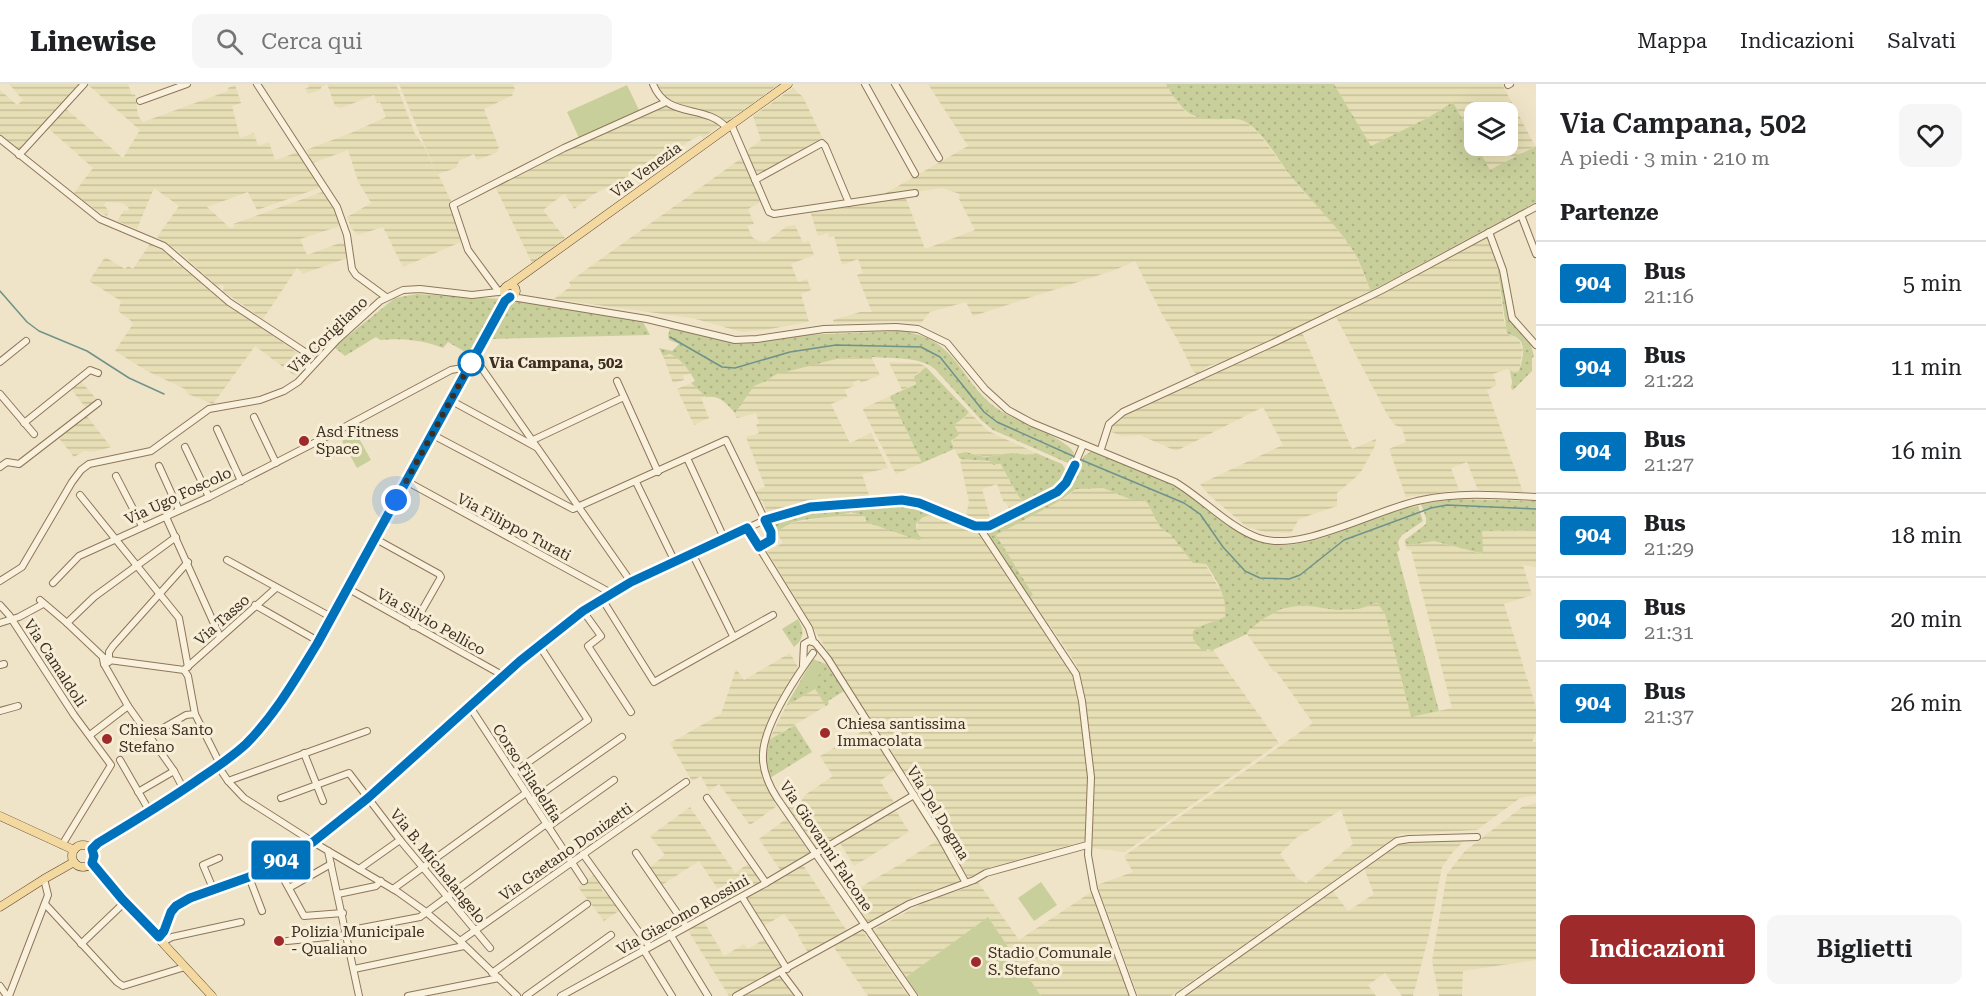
<!DOCTYPE html>
<html lang="it">
<head>
<meta charset="utf-8">
<style>
	:root { --surface:#fff; --page:#f6f6f6; --text:#202124; --muted:#757577; --line:#e0e0e0; --accent:#9e2a2b }
	body { margin:0; font-family:"Roboto Serif",serif; background:var(--page); color:var(--text); height:100vh; display:flex; flex-direction:column; font-size:22px; white-space:nowrap }
	* { box-sizing:border-box; margin:0 }
	p { font-size:20px; color:var(--muted) }
	.icon { flex:none; width:33px; height:33px; fill:none; stroke:currentColor; stroke-width:2; stroke-linecap:round; stroke-linejoin:round }
	.map { position:relative; flex:1; overflow:hidden }
	.drawer { display:flex; flex-direction:column; background:var(--surface); width:450px }
	.drawer>* { flex:none }
	.badge { padding:0 12px; border-radius:4px; font-size:21px; line-height:39px }
	.tools { position:absolute; left:1464px; top:18px; display:grid; gap:12px }
	.tools a { display:grid; place-items:center; width:54px; height:54px; border-radius:12px; background:var(--surface); box-shadow:0 6px 24px #0002; font-size:30px }
	.you { position:absolute; width:30px; height:30px; margin:-15px; border:4px solid #fff; border-radius:50%; background:#1a73e8; box-shadow:0 0 0 9px #1a73e833 }
	.map>.badge { position:absolute; translate:-50% -50%; box-shadow:0 0 0 3px #fff }
	h2 { padding:0 24px; font-size:22px; line-height:54px }
	.round { display:grid; place-items:center; flex:none; width:63px; height:63px; border-radius:12px; background:var(--page) }
	.summary { display:flex; align-items:center; justify-content:space-between; height:102px; padding:0 24px }
	h1 { font-size:28px; font-weight:600; line-height:45px }
	.primary-button { display:flex; gap:12px; margin-top:auto; padding:12px 24px }
	.primary-button a { flex:1; height:69px; border-radius:12px; background:var(--accent); color:#fff; font-size:24px; font-weight:600; line-height:69px; text-align:center }
	.primary-button a+a { background:var(--page); color:var(--text) }
	ul { padding:0; list-style:none }
	li { display:flex; align-items:center; gap:18px; height:84px; padding:0 24px; border-top:2px solid var(--line) }
	li div { flex:1 }
	li b { display:block; font-size:22px }
	li em { font-style:normal }
	li .badge { min-width:66px; font-weight:700; text-align:center }
	header { display:flex; align-items:center; gap:36px; box-sizing:border-box; height:84px; padding:0 30px; background:var(--surface); border-bottom:2px solid var(--line) }
	header strong { font-size:28px }
	nav { display:flex; gap:33px; margin-inline-start:auto; font-size:21px }
	.search { width:420px; height:54px; background:var(--page); display:flex; align-items:center; gap:15px; box-sizing:border-box; padding:0 21px; border-radius:12px; color:var(--muted); font-size:22px }
	main { display:flex; flex:1; min-height:0 }
	.map>svg:first-child { display:block }
	.farmland { fill:url(#farmland-rules); fill-rule:evenodd }
	.grass { fill:url(#grass-dots) }
	.garden { fill:#c9cf9b }
	.lines { fill:none; stroke-linecap:round; stroke-linejoin:round }
	.stream { stroke:#6f938a; stroke-width:1.5 }
	.minor-casing { stroke:#8d765c; stroke-width:8 }
	.major-casing { stroke:#5b4430; stroke-width:9 }
	.minor { stroke:#faf1dc; stroke-width:6 }
	.major { stroke:#f3d9a0; stroke-width:8 }
	.line-casing { stroke:#fff; stroke-width:14 }
	.line { stroke:#0072bc; stroke-width:9 }
	.walk { stroke:#3d2e20; stroke-width:6; stroke-dasharray:0 10.8 }
	.stop-dot { fill:#fff; stroke:#0072bc; stroke-width:3 }
	.poi-dot { fill:#9e2a2b; stroke:#f7eed8; stroke-width:2 }
	.labels { text-anchor:middle; dominant-baseline:central; stroke-width:6; stroke-linejoin:round; paint-order:stroke }
	.street-label { font-size:15px; fill:#3d2e20; stroke:#f7eed8 }
	.stop-label { font-size:15px; font-weight:bold; fill:#3d2e20; stroke:#f7eed8; text-anchor:start }
	.poi-label { font-size:15px; fill:#3d2e20; stroke:#f7eed8; text-anchor:start }
</style>
</head>
<body>
<header>
<strong>Linewise</strong>
<div class="search"><svg class="icon" aria-label="search" viewBox="0 0 24 24"><circle cx="10" cy="10" r="6"/><path d="M15 15l6 6"/></svg>Cerca qui</div>
<nav><a>Mappa</a><a>Indicazioni</a><a>Salvati</a></nav>
</header>
<main>
<div class="map">
<svg width="1536" height="912" viewBox="0 0 1536 912">
	<defs>
		<pattern id="farmland-rules" width="6" height="5" patternUnits="userSpaceOnUse" patternTransform="scale(1.5)"><rect width="6" height="5" fill="#e6deb5"/><path d="M0 2.5h6" fill="none" stroke="#c6bf9b"/></pattern>
		<pattern id="grass-dots" width="8" height="8" patternUnits="userSpaceOnUse" patternTransform="scale(1.5)"><rect width="8" height="8" fill="#c9cf9b"/><path d="M2 2h.1M6 6h.1" fill="none" stroke="#aeb285" stroke-width="1.8" stroke-linecap="round"/></pattern>
	</defs>
	<rect width="100%" height="100%" fill="#f0e4c8"/>
	<g class="farmland">
		<path d="M9 0H80L18 67 0 51V6L17 21 23 16Z"/>
		<path d="M87 0H128L132 11 135 10 138 32 143 38 228 7V4L235 1 241 19 232 22 240 54 254 49 258 62 269 58 275 76 299 68 322 103 257 126 248 108 207 123 230 144 234 143 233 140 325 107 343 141 300 155 307 171 340 159H345L347 174 303 190 297 184 263 235 223 207 224 202 221 200 218 203 177 166 157 153 179 122 154 104 137 145 117 137 124 126 127 127 129 124 122 119 106 118 104 121 109 127 107 132 92 123 74 109 93 84 48 44 65 24 123 74 140 46Z"/>
		<path d="M308 0H396L415 50 423 60 437 91 399 0H513L515 6 512 9 513 11 484 25 499 64 497 65 498 68 477 76 474 70 459 77 456 84 438 90 451 117 463 157 403 183 383 143 358 151 351 144 347 133 371 119 358 97 348 66 313 79 306 66 351 49 386 33 380 18 377 19 374 11 341 24 335 22 327 0 322 2 320 6 308 10 305 5 309 3Z"/>
		<path d="M655 0H779L728 37 663 14Z"/>
		<path d="M928 0H1166L1179 21 1186 28 1195 33 1239 35 1246 38 1259 50 1300 104 1327 132 1353 166 1371 207 1280 253 1228 277 1208 282 1197 290 1193 287 1180 260 1162 230 1135 177 1115 186 973 232 966 218 930 228 921 239 897 237 834 239 833 236 837 235 860 228H872L857 191 863 189 858 175 842 181 834 152 829 153 828 149 818 152 810 127 905 112 925 165 975 146 959 115 960 110 942 104 879 113 968 62Z"/>
		<path d="M1334 0H1502L1535 62 1490 87 1477 62H1508V28H1474V57L1453 18 1429 33 1371 62Z"/>
		<path d="M793 4 803 13 823 55 757 91 745 68 761 56 753 32Z"/>
		<path d="M666 21 705 33 720 41 703 54 701 51 691 56 664 74 594 110 574 125 565 110 561 112 543 126 565 154 532 179 495 102 566 65Z"/>
		<path d="M743 73 762 117 748 125 754 140 747 142 753 154 759 157 766 158 787 142 795 141 803 159 809 157 814 171 791 180 798 198 807 195 811 206 801 210 809 238 764 246 742 248 692 234 554 215 571 202 569 198Z"/>
		<path d="M1487 151 1497 181 1504 237 1509 251 1518 254 1523 265 1519 287 1514 289 1507 285 1493 290 1497 301 1487 306 1523 408 1478 406 1467 378 1451 384 1459 406 1406 413 1389 365 1406 358 1402 344 1395 341 1388 332 1335 231 1420 189Z"/>
		<path d="M150 160 174 174 173 178 179 182 180 181 219 215 296 268 301 277V288L295 292 255 262 213 320 188 310 185 305 147 287 115 267 133 240 130 236 118 227 121 217 89 197 105 173 125 185 128 182 133 185Z"/>
		<path d="M1302 248 1352 365 1376 355 1375 362 1362 386 1356 393 1337 409V422L1299 435 1291 449 1265 448 1247 443 1209 411 1200 400 1283 361 1263 323 1176 367 1140 351 1122 352 1109 347 1110 342 1126 327 1239 278Z"/>
		<path d="M668 270 676 273 691 289 683 292 684 296 673 299 663 272Z"/>
		<path d="M844 273 872 275 880 291 861 299 859 296 853 298 854 302 844 306 848 313 831 320 850 359 871 349 888 384 862 390 870 414 808 420 771 430 770 427 767 428 762 416 757 418 752 408 765 403 746 353 759 349 756 341 759 339 756 329 737 334 734 330 749 306 760 298 766 297 783 287Z"/>
		<path d="M889 278 919 279 926 283 916 290 915 293 916 299 902 306Z"/>
		<path d="M80 296 98 317 87 325 70 304Z"/>
		<path d="M691 299 706 313 701 314 709 334 694 341 677 305Z"/>
		<path d="M890 312 922 379 896 390 863 326 864 324Z"/>
		<path d="M969 328 988 347 1036 369 1031 371 1011 369 985 373 971 369 962 368 957 370 951 359 955 354 954 341 965 334Z"/>
		<path d="M86 331 111 363 94 368 84 367 74 373 58 353Z"/>
		<path d="M964 375 1000 379 1017 410 1025 420 1010 427 1006 418 1004 419 997 400 982 405 991 437 977 440 965 436 969 418 960 376Z"/>
		<path d="M1079 404H1103L1132 416H1144L1148 420 1160 443 1171 451 1193 479 1205 480 1223 511 1227 523 1225 533 1198 543 1207 567 1213 566 1279 659 1125 768 1091 764 1089 659 1081 595 1077 582 1064 562 1030 513 1033 511 995 451 1056 419Z"/>
		<path d="M850 428 866 432 864 437 920 451 916 445 919 436 933 430 980 449 1075 591 1089 692 1085 757 991 783 970 793 967 792 946 755 834 578 767 467 783 459 778 451 779 446 791 439 838 432Z"/>
		<path d="M1536 446V483L1523 481 1532 511 1504 520 1536 623V649L1532 658H1536V711L1520 714 1477 746 1400 750 1171 912H1138L1097 801 1133 788 1124 772 1313 639 1276 587 1274 588 1247 550 1249 546 1265 534 1281 525 1303 521 1337 526 1359 525 1377 519 1385 530 1411 633 1452 624 1411 466 1407 465 1405 459 1410 461 1434 457 1482 470V447ZM1341 726 1353 760 1306 799 1297 794 1280 770 1296 754Z"/>
		<path d="M790 569 798 583 773 628 764 647 760 661 759 676 763 697 777 722 750 741 719 700 709 707 701 692 692 697 670 659 721 630 736 585 744 596Z"/>
		<path d="M815 605 826 622 769 656 786 622Z"/>
		<path d="M868 644 894 687 880 697 894 718 818 766 787 723 798 722 805 711 833 692 820 672Z"/>
		<path d="M1536 719V876L1463 887 1462 912H1439L1432 877 1447 790 1465 767 1522 723Z"/>
		<path d="M690 723 735 789 749 779 762 797 726 817 699 777 662 801 649 784 665 771 650 752Z"/>
		<path d="M895 725 909 748 854 782 840 759Z"/>
		<path d="M786 735 811 770 781 787 759 755Z"/>
		<path d="M938 756 961 797 915 812 868 839 848 810 906 777V776Z"/>
		<path d="M1465 756 1452 769 1442 783 1429 851 1413 912H1402L1385 889 1368 901 1376 912H1184L1332 806 1348 827 1374 810 1364 784 1401 759Z"/>
		<path d="M803 781 847 847 808 869 798 852 799 850 784 830 764 842 746 813Z"/>
		<path d="M595 790 604 803 601 805 606 811 609 809 620 826 604 837 578 803Z"/>
		<path d="M978 798 1019 856 1093 807 1130 912H1041L988 834 906 893 873 846 927 817 963 805Z"/>
		<path d="M703 836 724 872 744 860 748 865 766 854 777 875 780 876 784 883 729 912 687 845Z"/>
		<path d="M862 846 908 912H868L835 865V861Z"/>
		<path d="M780 892 797 912H743Z"/>
	</g>
	<g class="grass">
		<path d="M1166 0H1334L1371 62 1429 33 1453 18 1474 57V62H1477L1490 86 1536 62V118L1371 207C1365 194 1360 177 1352 165 1334 138 1310 116 1290 91 1277 74 1264 50 1246 38 1240 34 1231 35 1223 35 1190 37 1182 27 1166 0Z"/>
		<path d="M1497 181 1501 187 1509 236 1530 258 1534 272 1532 274V287L1513 306 1511 304 1512 298 1510 286 1514 289 1519 287C1522 276 1528 260 1516 253 1513 252 1510 251 1507 249Z"/>
		<path d="M417 210 502 215 474 265H470L467 269 448 258 443 264C423 256 402 254 380 256L376 253 345 272 334 263 395 214Z"/>
		<path d="M511 216 643 238 650 251 489 255Z"/>
		<path d="M670 244 740 260 802 251 900 247C958 254 957 293 995 323 1014 338 1064 352 1074 369L1070 380 993 346 981 336 935 285C919 272 892 275 872 273V275L844 273 777 290 766 297 754 302 735 329C726 319 720 311 706 313L691 299 695 297C690 287 680 274 670 270L663 272 659 264 672 267 679 260 669 256 668 252Z"/>
		<path d="M926 283 969 328 965 333 954 341 959 351 951 357 954 365 922 379 890 312 916 300 914 293Z"/>
		<path d="M1092 367C1119 379 1150 388 1176 403 1211 424 1242 464 1287 461 1332 458 1373 429 1418 422L1423 437 1401 452 1398 458 1400 466 1397 468 1439 627 1411 633 1385 530 1377 519 1359 525 1336 526 1303 521 1281 525 1265 534 1249 546 1247 550 1213 566 1201 565 1193 555V547L1198 543 1225 533C1228 514 1216 495 1206 480L1193 479 1171 451 1160 443 1148 420 1144 416H1132L1103 404 1076 405 1056 419 996 451 1032 509 1033 511 1030 513 988 450 1069 403 1084 372Z"/>
		<path d="M965 368 985 373 1011 369 1031 371 1036 369 1062 380 1066 386 1054 404 1025 420 1017 410 1000 379 994 381 989 377 960 375 957 370Z"/>
		<path d="M1454 415 1536 417V446L1482 447 1483 470 1434 457 1410 461 1405 459V456L1426 440V434L1421 420Z"/>
		<path d="M889 421 914 422 933 430 922 434 916 440V445L921 455 918 456 866 438 865 432 850 428 838 432 802 436 791 439 779 446 778 451 771 438 804 428Z"/>
		<path d="M798 535C804 546 805 554 794 563L782 545Z"/>
		<path d="M813 575 826 580 844 607 828 617 829 620 826 622 815 605 786 622Z"/>
		<path d="M795 641 812 668 770 694 766 675 769 656Z"/>
	</g>
	<g class="garden">
		<path d="M627 1 640 28 580 56 567 28Z"/>
		<path d="M356 349 371 376 357 384 342 357Z"/>
		<path d="M813 575 824 582 811 605 800 599Z"/>
		<path d="M1041 798 1057 821 1034 837 1018 814Z"/>
		<path d="M988 833 1041 912H919L906 893Z"/>
	</g>
	<g class="lines">
		<g class="stream">
			<path d="M0 207 27 238 39 247 87 267 129 294 164 310"/>
			<path d="M670 253 722 283 735 284 790 268 836 261 921 263 940 273 984 328 997 338 1075 373"/>
			<path d="M1079 375 1184 419 1200 430 1223 463 1245 487 1260 494 1289 495 1300 491 1344 456 1431 424 1447 421 1536 425"/>
		</g>
		<g class="minor-casing">
			<g id="minor">
				<path d="M257 0 337 123 347 151 352 185 356 191 386 213"/>
				<path d="M653 0C667 36 705 19 727 44"/>
				<path d="M865 0 915 90"/>
				<path d="M895 0 939 74"/>
				<path d="M1508 1 1510 0"/>
				<path d="M140 17 187 0"/>
				<path d="M731 40 769 128 774 130 915 109"/>
				<path d="M0 55 100 135 164 162 229 218 305 268H316"/>
				<path d="M19 71 84 0"/>
				<path d="M755 96 822 59 825 62 849 119"/>
				<path d="M1521 131 1536 170"/>
				<path d="M1489 148 1503 186 1512 234 1536 261"/>
				<path d="M499 208 468 166 453 121 564 64 664 19"/>
				<path d="M512 213 647 235 735 256 757 255 824 245 896 243 918 245 947 259 985 305 1008 326 1032 339 1175 398C1202 414 1231 445 1259 454 1302 469 1375 425 1422 416 1459 408 1498 411 1536 413"/>
				<path d="M305 268 308 283"/>
				<path d="M474 273 631 498"/>
				<path d="M0 278 26 257"/>
				<path d="M617 297 658 388"/>
				<path d="M0 310 34 350"/>
				<path d="M450 316 536 363"/>
				<path d="M254 333 276 379"/>
				<path d="M24 339 90 286 98 289"/>
				<path d="M217 345 241 397"/>
				<path d="M431 350 573 425 726 356 765 436"/>
				<path d="M324 354 451 286 468 283"/>
				<path d="M533 356 624 313"/>
				<path d="M185 363 209 413"/>
				<path d="M1101 365 1109 340 1123 328 1275 258 1380 207 1536 123"/>
				<path d="M687 374 724 454"/>
				<path d="M159 382 179 426"/>
				<path d="M0 383 7 378 19 380 98 319"/>
				<path d="M116 392 142 442"/>
				<path d="M406 397 611 509"/>
				<path d="M636 398 675 478"/>
				<path d="M80 411 179 534 188 583"/>
				<path d="M166 433 220 553"/>
				<path d="M979 443 1076 590 1082 617 1091 693 1088 771 1094 805 1133 912"/>
				<path d="M747 444 809 544 813 557"/>
				<path d="M374 454 439 490 441 493 413 542"/>
				<path d="M692 469 733 552"/>
				<path d="M227 476 331 533"/>
				<path d="M0 497 22 483 72 398 81 386 89 380 151 367 209 325 260 316 284 307 298 298 337 256 380 217 403 206 420 205 472 211 498 208 505 204"/>
				<path d="M53 499 79 472 209 413 320 356"/>
				<path d="M347 504 504 592"/>
				<path d="M602 515 654 598 773 531"/>
				<path d="M40 516 67 539 104 574"/>
				<path d="M0 521 9 531 74 631 111 681 62 761"/>
				<path d="M255 521 318 557"/>
				<path d="M583 527 601 552 588 562 631 628"/>
				<path d="M0 539 19 533 43 520"/>
				<path d="M67 539 94 513 176 453"/>
				<path d="M816 560 828 575 941 754 966 799"/>
				<path d="M813 569C796 593 764 641 763 670 762 686 768 700 777 714L914 912"/>
				<path d="M108 574 103 575 104 580 109 578V568L113 562 188 478"/>
				<path d="M109 576 184 586"/>
				<path d="M104 580 128 622 174 687 138 708"/>
				<path d="M0 581 4 580"/>
				<path d="M803 581 804 560 809 557 815 559"/>
				<path d="M184 586 276 504"/>
				<path d="M184 586 188 592 195 630"/>
				<path d="M470 623 584 797"/>
				<path d="M0 627 18 622"/>
				<path d="M90 651 128 622"/>
				<path d="M151 651 186 631 195 630 220 680"/>
				<path d="M304 669 323 717"/>
				<path d="M120 676 150 728"/>
				<path d="M218 682 228 697 244 714 313 758 398 808 426 828 460 857 517 912"/>
				<path d="M174 687 184 706"/>
				<path d="M513 689 588 636 539 561"/>
				<path d="M228 697 367 647"/>
				<path d="M281 714 349 689 400 756 490 864"/>
				<path d="M707 714 766 799"/>
				<path d="M531 717 622 653"/>
				<path d="M548 743 614 696"/>
				<path d="M328 767 359 912"/>
				<path d="M636 769 686 842"/>
				<path d="M583 770 649 862"/>
				<path d="M275 779 304 832 343 829"/>
				<path d="M359 785 400 756"/>
				<path d="M249 793 262 827"/>
				<path d="M289 804 331 780"/>
				<path d="M393 805 526 709"/>
				<path d="M214 807 203 781 219 774"/>
				<path d="M338 810 376 802 381 797"/>
				<path d="M742 813 787 885"/>
				<path d="M45 820 117 898 123 902 185 883"/>
				<path d="M866 844 909 820 974 796 986 789 1087 761"/>
				<path d="M346 847 420 833 546 740"/>
				<path d="M670 850 708 912"/>
				<path d="M159 853 164 847 171 828 176 823 191 815 249 793 313 758 368 714 539 561 583 527 631 498 765 436 810 423 909 416 969 441 989 442 1051 411 1062 404 1070 391 1083 361"/>
				<path d="M287 857 347 851"/>
				<path d="M460 857 686 698"/>
				<path d="M163 858 172 853 241 838"/>
				<path d="M81 860 125 818"/>
				<path d="M643 865 672 912"/>
				<path d="M354 885 464 862"/>
				<path d="M781 888 799 912"/>
				<path d="M492 889 587 820"/>
				<path d="M0 902 7 912"/>
				<path d="M9 912 48 811 44 795"/>
				<path d="M408 912 499 894"/>
				<path d="M526 912 611 851"/>
				<path d="M561 912 766 799 914 711"/>
				<path d="M736 912 864 841"/>
				<path d="M1179 912 1397 757 1409 755 1477 753"/>
			</g>
		</g>
		<g class="major-casing">
			<g id="major">
				<path d="M509 201 788 0"/>
				<circle cx="510" cy="207" r="6"/>
				<path d="M0 732 74 766"/>
				<circle cx="83" cy="772" r="11"/>
				<path d="M92 765 98 760C133 738 168 717 202 693 217 683 233 673 246 660 275 631 296 594 317 559L505 217 506 211"/>
				<path d="M91 779 122 815 212 912"/>
				<path d="M0 823 44 795 74 778"/>
			</g>
		</g>
		<use href="#minor" class="minor"/>
		<use href="#major" class="major"/>
	</g>
	<g class="lines">
		<g class="line-casing">
			<path id="line" d="M510 213 505 217 317 560C296 594 275 631 246 660 233 672 217 683 202 693 168 717 133 738 98 759L92 765 94 772 92 779 122 815 159 853 164 847 171 828 176 822 190 814 249 793 313 758 368 714 520 577 583 527 631 498 747 444 759 463 771 456V448L765 436 810 423 902 416 919 419 975 442H989L1057 408 1066 399 1075 381"/>
		</g>
		<use href="#line" class="line"/>
		<path class="walk" d="M396 416 471 279"/>
	</g>
	<circle class="stop-dot" cx="471" cy="279" r="12"/>
	<g class="poi-dot">
		<circle cx="304" cy="357" r="6"/>
		<circle cx="825" cy="649" r="6"/>
		<circle cx="107" cy="655" r="6"/>
		<circle cx="279" cy="857" r="6"/>
		<circle cx="976" cy="878" r="6"/>
	</g>
	<g class="labels">
		<g class="street-label">
			<text transform="translate(646 86) rotate(-36)">Via Venezia</text>
			<text transform="translate(328 251) rotate(-44)">Via Corigliano</text>
			<text transform="translate(178 412) rotate(-25)">Via Ugo Foscolo</text>
			<text transform="translate(514 443) rotate(28)">Via Filippo Turati</text>
			<text transform="translate(222 536) rotate(-42)">Via Tasso</text>
			<text transform="translate(431 538) rotate(29)">Via Silvio Pellico</text>
			<text transform="translate(55 579) rotate(57)">Via Camaldoli</text>
			<text transform="translate(527 689) rotate(57)">Corso Filadelfia</text>
			<text transform="translate(938 729) rotate(59)">Via Del Dogma</text>
			<text transform="translate(826 762) rotate(56)">Via Giovanni Falcone</text>
			<text transform="translate(566 768) rotate(-35)">Via Gaetano Donizetti</text>
			<text transform="translate(438 782) rotate(51)">Via B. Michelangelo</text>
			<text transform="translate(683 831) rotate(-29)">Via Giacomo Rossini</text>
		</g>
		<g class="stop-label">
			<text x="489" y="279">Via Campana, 502</text>
		</g>
		<g class="poi-label">
			<text x="316" y="348">Asd Fitness<tspan x="316" dy="17">Space</tspan></text>
			<text x="837" y="640">Chiesa santissima<tspan x="837" dy="17">Immacolata</tspan></text>
			<text x="119" y="646">Chiesa Santo<tspan x="119" dy="17">Stefano</tspan></text>
			<text x="291" y="848">Polizia Municipale<tspan x="291" dy="17">- Qualiano</tspan></text>
			<text x="988" y="869">Stadio Comunale<tspan x="988" dy="17">S. Stefano</tspan></text>
		</g>
	</g>
</svg>
<div class="tools">
<a><svg class="icon" aria-label="layers" viewBox="0 0 24 24"><path d="M12 4l9 5-9 5-9-5zM3 14l9 5 9-5"/></svg></a>
</div>
<div class="you" style="left:396px;top:416px"></div>
<b class="badge" style="left:281px;top:776px;background:#0072bc;color:#fff">904</b>
</div>
<section class="drawer">
<div class="summary"><div><h1>Via Campana, 502</h1><p>A piedi · 3 min · 210 m</p></div><a class="round"><svg class="icon" aria-label="heart" viewBox="0 0 24 24"><path d="M12 20l-8-8c-3-5 5-10 8-4 3-6 11-1 8 4z"/></svg></a></div>
<h2>Partenze</h2>
<ul>
<li><span class="badge" style="background:#0072bc;color:#fff">904</span><div><b>Bus</b><p>21:16</p></div><em>5 min</em></li>
<li><span class="badge" style="background:#0072bc;color:#fff">904</span><div><b>Bus</b><p>21:22</p></div><em>11 min</em></li>
<li><span class="badge" style="background:#0072bc;color:#fff">904</span><div><b>Bus</b><p>21:27</p></div><em>16 min</em></li>
<li><span class="badge" style="background:#0072bc;color:#fff">904</span><div><b>Bus</b><p>21:29</p></div><em>18 min</em></li>
<li><span class="badge" style="background:#0072bc;color:#fff">904</span><div><b>Bus</b><p>21:31</p></div><em>20 min</em></li>
<li><span class="badge" style="background:#0072bc;color:#fff">904</span><div><b>Bus</b><p>21:37</p></div><em>26 min</em></li>
</ul>
<div class="primary-button"><a>Indicazioni</a><a>Biglietti</a></div>
</section>
</main>
</body>
</html>
